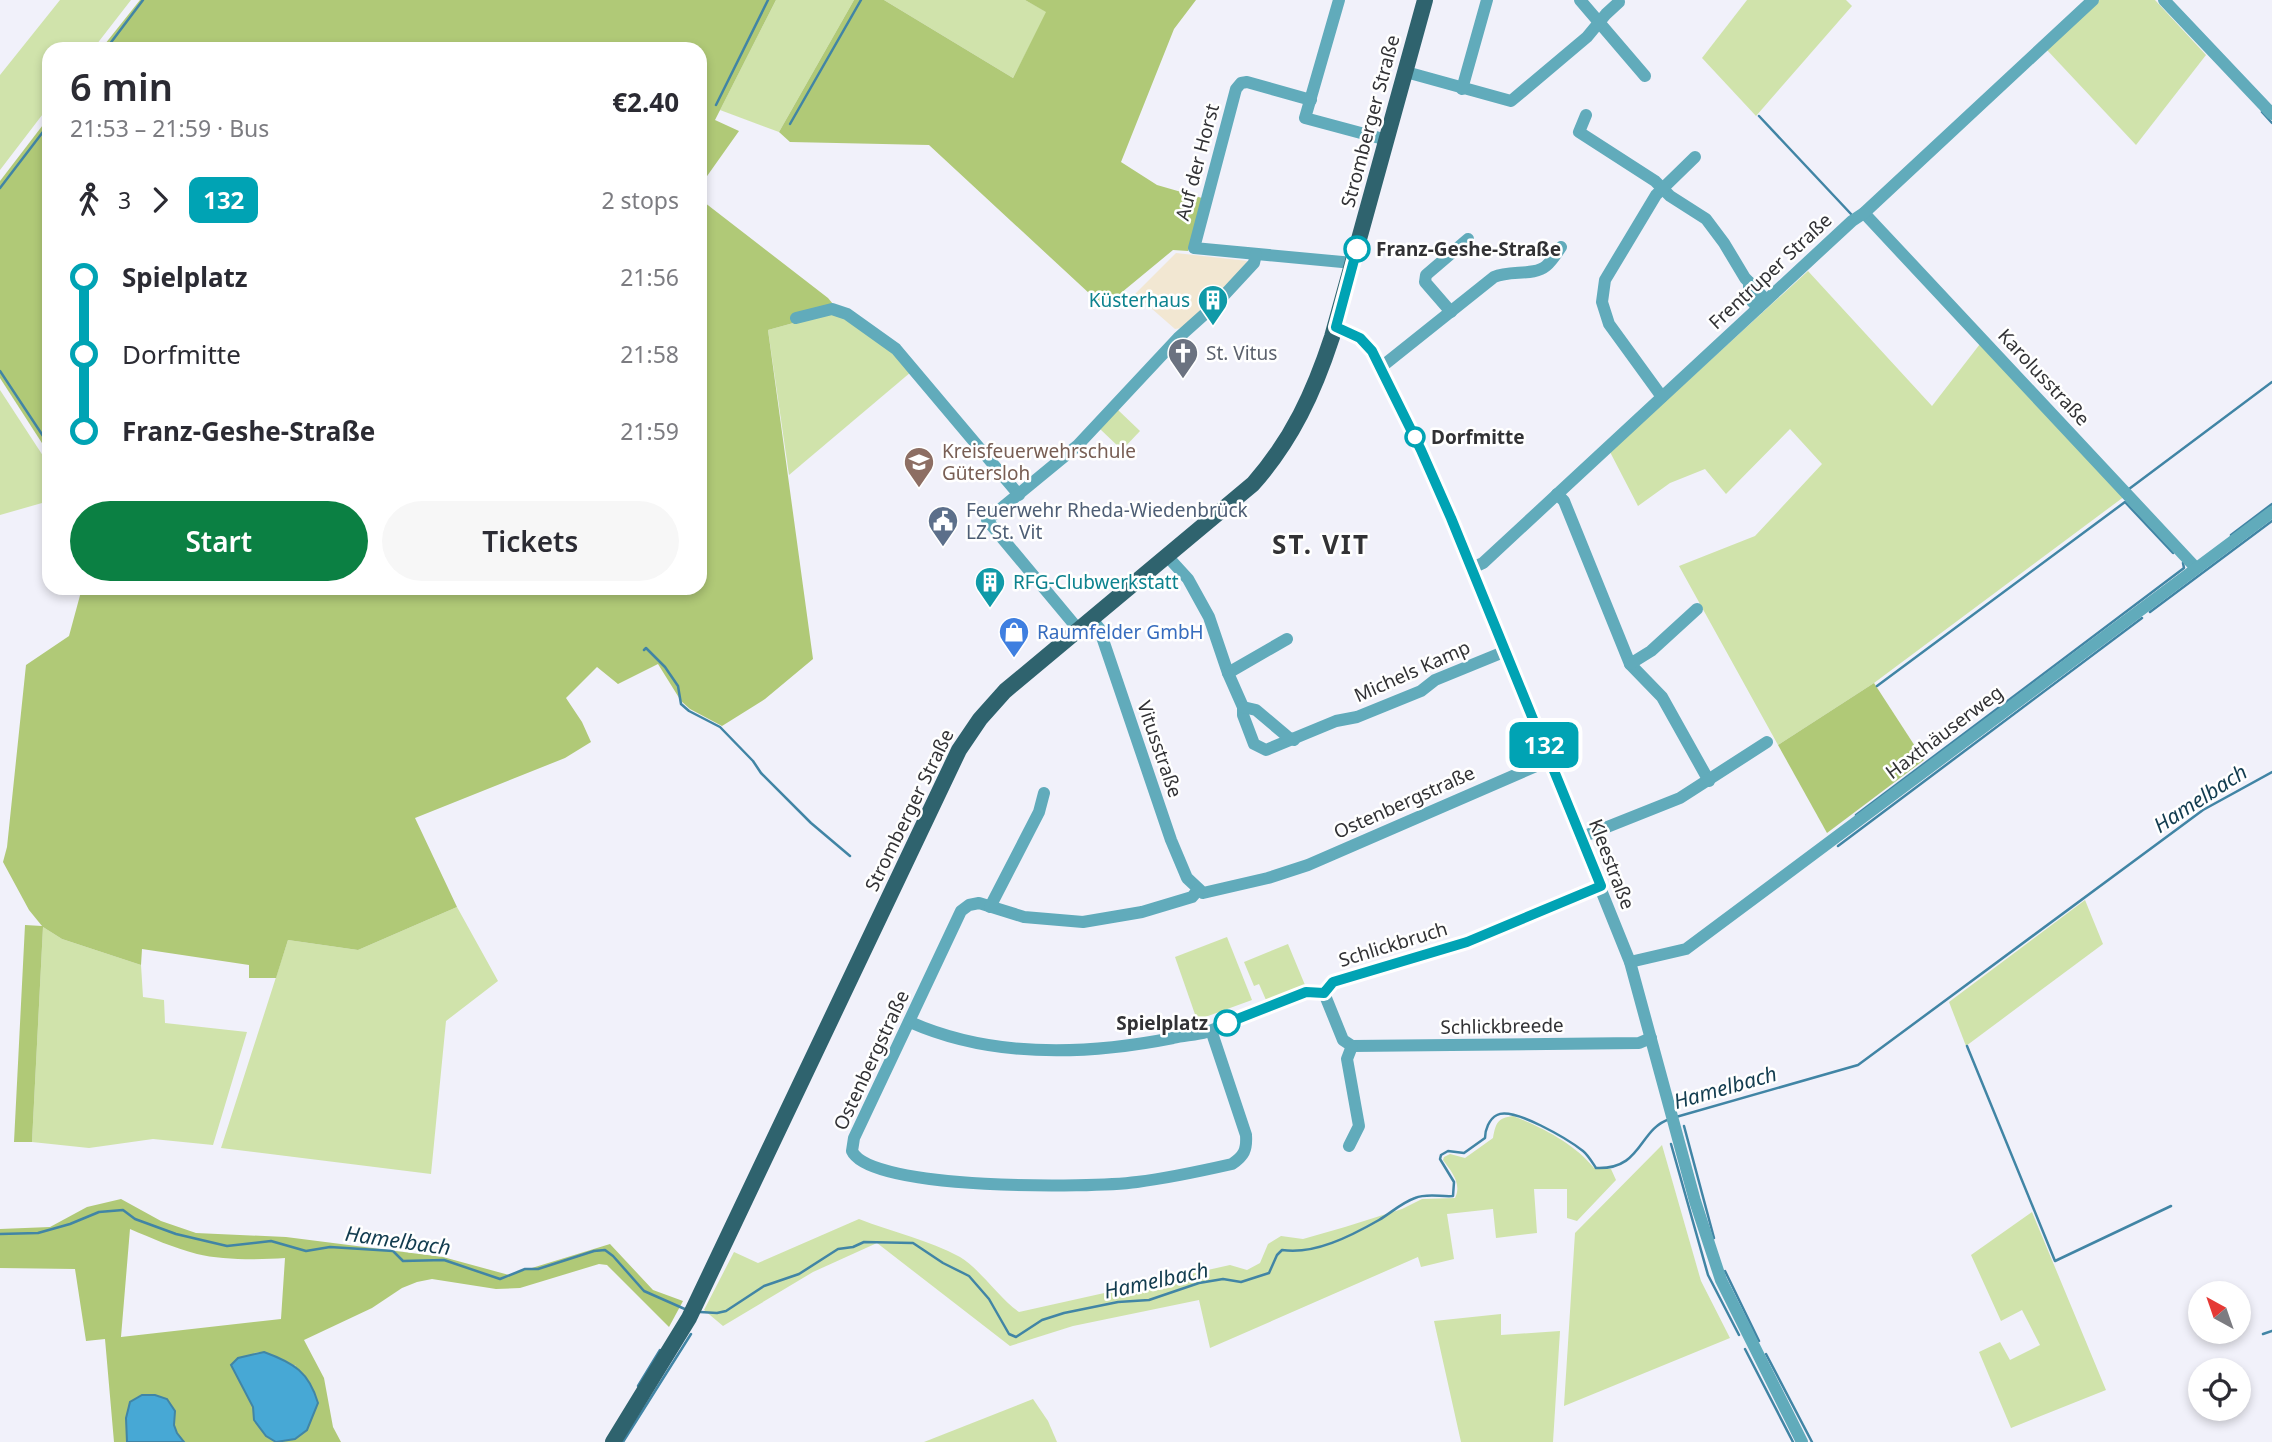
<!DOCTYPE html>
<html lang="en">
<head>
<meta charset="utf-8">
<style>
	:root { --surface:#fff; --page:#f7f7f7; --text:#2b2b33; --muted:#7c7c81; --accent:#0b8043 }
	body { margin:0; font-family:"Noto Sans",sans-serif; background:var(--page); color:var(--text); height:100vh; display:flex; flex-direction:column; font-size:26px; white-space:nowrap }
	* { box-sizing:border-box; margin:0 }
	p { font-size:23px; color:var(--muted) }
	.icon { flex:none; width:38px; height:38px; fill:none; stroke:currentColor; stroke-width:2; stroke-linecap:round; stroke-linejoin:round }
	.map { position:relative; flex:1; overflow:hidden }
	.sheet { position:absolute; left:42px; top:42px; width:665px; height:553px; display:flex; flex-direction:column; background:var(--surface); border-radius:21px; box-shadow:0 4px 10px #0003 }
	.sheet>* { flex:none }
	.badge { padding:0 14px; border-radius:10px; font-size:24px; line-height:46px }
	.needle { width:46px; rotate:320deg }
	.fabs { position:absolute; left:2188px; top:1281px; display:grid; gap:14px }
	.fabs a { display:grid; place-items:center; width:63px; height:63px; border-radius:50%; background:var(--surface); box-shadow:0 4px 10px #0003; font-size:35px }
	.map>.badge { position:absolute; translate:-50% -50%; box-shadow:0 0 0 4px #fff }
	.legs { display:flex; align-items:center; gap:10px; height:77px; padding:0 28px; font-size:23px }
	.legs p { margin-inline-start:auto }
	.overview { display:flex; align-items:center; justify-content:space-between; height:119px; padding:0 28px }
	h1 { font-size:38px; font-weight:600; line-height:52px }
	.action { display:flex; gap:14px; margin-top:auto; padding:14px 28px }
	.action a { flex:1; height:80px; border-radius:42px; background:var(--accent); color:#fff; font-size:28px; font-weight:600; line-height:80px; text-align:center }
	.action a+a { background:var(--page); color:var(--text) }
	ul { padding:0 28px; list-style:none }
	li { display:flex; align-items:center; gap:24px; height:77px; font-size:26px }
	li i { display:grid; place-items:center; width:10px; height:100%; margin:0 9px; background:currentColor }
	li i::after { content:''; width:18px; height:18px; margin:-9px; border:5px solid; border-radius:50%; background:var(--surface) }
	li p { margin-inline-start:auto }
	li:first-child i { background:linear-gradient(#0000 50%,currentColor 0) }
	li:last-child i { background:linear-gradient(currentColor 50%,#0000 0) }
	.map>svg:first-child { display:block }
	.education { fill:#f2e7d2 }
	.green { fill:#d0e3ab }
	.forest { fill:#b0c977; fill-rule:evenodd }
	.water { fill:#47a8d5; stroke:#4185a5; stroke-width:2 }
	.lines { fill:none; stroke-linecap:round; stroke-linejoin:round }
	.stream { stroke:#4185a5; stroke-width:2.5 }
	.minor { stroke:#61abbb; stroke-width:12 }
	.major { stroke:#2f636e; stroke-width:16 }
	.line-1-casing { stroke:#fff; stroke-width:16 }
	.line-1 { stroke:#00a3b4; stroke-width:10 }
	.stop-1-dot { fill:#fff; stroke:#00a3b4; stroke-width:3.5 }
	.labels { text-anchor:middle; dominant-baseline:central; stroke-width:5; stroke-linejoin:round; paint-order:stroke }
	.street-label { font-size:19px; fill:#323235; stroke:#fff }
	.stop-label { font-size:19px; font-weight:bold; fill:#323235; stroke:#fff; text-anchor:start }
	.culture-label { font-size:19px; fill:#0d838f; stroke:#fff; text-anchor:end }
	.worship-label { font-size:19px; fill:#5b616d; stroke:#fff; text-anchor:start }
	.education-label { font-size:19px; fill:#785e54; stroke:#fff; text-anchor:start }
	.service-label { font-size:19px; fill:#4e5e75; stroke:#fff; text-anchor:start }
	.shop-label { font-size:19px; fill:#366cbe; stroke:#fff; text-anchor:start }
	.water-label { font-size:21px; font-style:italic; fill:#123c4f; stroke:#fff }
	.district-label { font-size:26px; font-weight:bold; letter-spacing:2px; fill:#323235; stroke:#fff }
</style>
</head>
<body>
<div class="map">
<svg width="2272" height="1442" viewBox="0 0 2272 1442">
	<rect width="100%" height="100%" fill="#f1f1fa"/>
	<path class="education" d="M1176 253 1248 261 1213 301 1181 328 1175 329 1135 294Z"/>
	<g class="green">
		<path d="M60 0H131L93 49H49V106L0 170V75Z"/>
		<path d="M776 0H854L779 132 720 110Z"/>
		<path d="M884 0H1025L1047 12 1013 78Z"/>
		<path d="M1747 0H1846L1852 6 1756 116 1702 58Z"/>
		<path d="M2099 0H2155L2206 55 2136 145 2047 50V47Z"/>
		<path d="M1808 271 1932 406 1980 344 2125 496 1874 683 1778 745 1679 566 1755 536 1822 464 1790 429 1726 494 1705 469 1670 483 1638 506 1610 452Z"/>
		<path d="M833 312C862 324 890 349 911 372L789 475 768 330Z"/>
		<path d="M0 390 49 465V501L0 515Z"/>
		<path d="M1117 409 1140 431 1122 450 1099 428Z"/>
		<path d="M2085 900 2103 944 1966 1046 1949 1002Z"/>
		<path d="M457 907 498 981 446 1021 431 1174 221 1148 288 940 358 950Z"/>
		<path d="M43 927 62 939 141 965 143 997 164 1000 165 1023 247 1032 213 1145 153 1139 89 1148 32 1142Z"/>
		<path d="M1227 937 1252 1000 1197 1020 1175 957Z"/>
		<path d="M1288 944 1305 985 1266 1000 1259 984 1254 986 1244 962Z"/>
		<path d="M1513 1116C1542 1127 1575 1144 1594 1168L1611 1169 1616 1180 1577 1221 1567 1218V1189H1534L1537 1233 1496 1238 1493 1209 1447 1214 1454 1259 1421 1267 1418 1257 1210 1348 1199 1300 1073 1326 1010 1346 877 1243 813 1272 723 1326 704 1310 734 1252 758 1263 859 1219C892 1232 929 1240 960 1257 979 1268 999 1298 1019 1312L1230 1265 1247 1270 1260 1263 1268 1244 1281 1236 1303 1239 1345 1227 1402 1209 1422 1199 1455 1198C1462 1184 1452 1172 1443 1160L1444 1157 1450 1154 1465 1158 1493 1138C1496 1123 1497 1118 1513 1116Z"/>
		<path d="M1662 1145 1701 1281 1730 1338 1564 1406 1575 1233Z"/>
		<path d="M2032 1212 2106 1390 2011 1428 1979 1352 2000 1342 2010 1360 2040 1345 2022 1310 2001 1321 1971 1255Z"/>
		<path d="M1501 1314V1335L1560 1331 1553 1442H1461L1434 1321Z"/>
		<path d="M1033 1399 1048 1421 1057 1442H924Z"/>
	</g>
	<g class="forest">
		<path d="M140 0H776L715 120 739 131 700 186V49H101Z"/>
		<path d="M854 0H884L1013 78 1046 12 1025 0H1196L1174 29 1121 162 1157 185 1202 198 1188 251 1173 250 1104 307 929 145 790 142 779 132Z"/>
		<path d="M49 117V454L0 378V181Z"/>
		<path d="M700 199 828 298 844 317 833 312 768 330 813 659 765 699 722 726 690 709 681 701 658 664 618 684 597 667 566 698 582 722 591 742 565 758 415 818 457 907 358 950 288 940 276 978H249V965L142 949 141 965 62 939 43 927 32 1142H14L25 925 42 926 29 910 3 862 7 847 26 665 69 636 82 588H700Z"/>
		<path d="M1874 683 1924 760 1827 833 1778 745Z"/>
		<path d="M121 1199 161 1221 196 1233 286 1237 443 1257 509 1275 610 1244 653 1290 683 1301 669 1327 607 1265 599 1264 520 1288 496 1289 432 1279 417 1282 402 1288 372 1308 304 1340 324 1378 333 1427 341 1442H184L177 1434 174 1425 175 1411 167 1399 155 1395 126 1418 127 1442H114L105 1339 86 1341 75 1269 0 1268V1229L50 1227 87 1207ZM130 1229C151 1238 174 1248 197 1254 221 1260 259 1260 285 1258L281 1319 121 1337ZM264 1352 296 1366 254 1420 253 1407 245 1391 254 1353Z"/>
	</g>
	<g class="water">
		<path d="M264 1352C294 1363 309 1372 318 1403L307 1430 295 1439 276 1442 266 1436 254 1420 253 1407 231 1365 238 1358Z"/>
		<path d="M142 1395H155L167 1399 175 1411 174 1425 177 1433 184 1442H127L126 1418 130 1402Z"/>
	</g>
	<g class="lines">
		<g class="stream">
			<path d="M106 49 143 0"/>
			<path d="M716 105 768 0"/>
			<path d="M2262 112 2272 123"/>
			<path d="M1759 116 1851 214"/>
			<path d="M790 124 861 0"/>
			<path d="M0 188 49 124"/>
			<path d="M0 371 49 445"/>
			<path d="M2129 489 2272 382"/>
			<path d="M2231 535 2272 504"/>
			<path d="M2150 612 2272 521"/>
			<path d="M644 650 646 648 665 667 678 686 681 704 689 711 720 727 753 761 761 773 811 823 850 856"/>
			<path d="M1877 686 2125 502 2173 553"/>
			<path d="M1856 815 2184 568 2183 563"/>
			<path d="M1838 846 2142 618"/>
			<path d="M1967 1046 2055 1261 2171 1206"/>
			<path d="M1676 1117 1858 1065 2203 810 2272 772"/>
			<path d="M1684 1126 1714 1238"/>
			<path d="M1671 1144 1708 1275 1739 1335"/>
			<path d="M0 1234 38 1233 70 1224 99 1212 123 1210 135 1219 176 1234 227 1246 271 1241 306 1251 330 1247 393 1251 403 1261 444 1260 500 1279 525 1269H538L594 1251 605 1250 613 1256 644 1291 687 1310"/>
			<path d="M1725 1271 1759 1341"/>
			<path d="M700 1312 717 1313 726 1311 764 1286 799 1274 838 1249 853 1247 864 1242 913 1243 943 1263 969 1276 989 1299 1009 1334 1016 1337 1042 1320 1064 1313 1118 1302 1149 1300 1199 1283 1223 1279 1241 1282 1269 1273 1277 1255 1282 1250C1314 1255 1351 1236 1379 1220 1391 1213 1401 1203 1415 1198 1427 1193 1441 1197 1453 1196L1454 1182 1440 1159 1441 1155 1448 1151 1464 1153 1485 1138C1485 1130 1489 1119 1497 1115 1513 1106 1569 1140 1583 1151 1588 1155 1592 1162 1596 1168 1643 1170 1638 1129 1670 1119"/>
			<path d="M2263 1334 2272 1331"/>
			<path d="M1745 1349 1793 1442"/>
			<path d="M1766 1354 1812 1442"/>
			<path d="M638 1386 660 1350"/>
			<path d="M623 1442 691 1334"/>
		</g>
		<g class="minor">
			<path d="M1339 0 1305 118 1387 140"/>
			<path d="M1580 0 1645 76"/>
			<path d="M2164 0 2272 114"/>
			<path d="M1406 72 1511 101 1587 37 1606 14 1619 2"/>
			<path d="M1462 89 1487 0"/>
			<path d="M1311 100 1247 82 1241 83 1236 89 1194 248 1353 263"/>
			<path d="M1586 115 1579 132 1655 181 1670 196 1706 219 1724 243 1745 278 1766 300"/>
			<path d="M1864 213 2196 568"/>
			<path d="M1749 282V298L1758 308"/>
			<path d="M1451 312 1425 282 1426 275 1468 239"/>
			<path d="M796 318 832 309 847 314 896 349 1019 495"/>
			<path d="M1336 327 1360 338 1372 351 1421 450 1451 518 1630 962 1695 1201 1721 1280 1802 1442"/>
			<path d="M1380 368 1494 277C1510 270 1534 276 1546 266 1552 261 1557 253 1561 247"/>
			<path d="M1662 397 1609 324 1602 302 1605 280 1656 195 1695 157"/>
			<path d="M1557 494 1564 501 1630 664 1662 697 1709 781"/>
			<path d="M1167 556 1188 579 1209 617 1228 673 1243 707V715L1254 744 1266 750 1336 721 1357 717 1421 691 1435 680 1506 651"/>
			<path d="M1472 568 1483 563 1852 221 1864 213 2093 0"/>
			<path d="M1091 618 1099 628 1171 840 1187 878 1203 893 1268 878 1308 865 1550 760"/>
			<path d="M1078 629 987 520 1077 446 1178 338 1216 304 1254 263 1256 254"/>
			<path d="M1630 664 1651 651 1697 609"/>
			<path d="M1228 673 1287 639"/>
			<path d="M1243 707 1256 710 1288 737 1294 740"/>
			<path d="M1582 837 1680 798 1767 742"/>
			<path d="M1198 890 1192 897 1142 912 1083 922 1024 917 979 903 969 905 961 911 854 1138 852 1151C870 1191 1093 1188 1137 1182 1169 1178 1201 1171 1232 1164 1244 1156 1247 1150 1246 1135L1212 1033"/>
			<path d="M990 907 1039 812 1044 793"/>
			<path d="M1630 962 1686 949 2272 512"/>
			<path d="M1324 993 1343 1040 1352 1046 1639 1043 1651 1038"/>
			<path d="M1324 993 1333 982 1467 942 1601 886"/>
			<path d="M910 1022C991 1058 1087 1055 1173 1038 1191 1034 1209 1035 1223 1024L1306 992 1324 993"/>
			<path d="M1349 1146 1359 1126 1347 1059 1352 1046"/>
		</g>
		<path class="major" d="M613 1442 689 1318 959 750 980 719 1005 691 1253 484C1292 440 1314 392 1332 337L1425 0"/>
	</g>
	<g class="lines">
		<g class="line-1-casing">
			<path id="line-1" d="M1227 1023 1306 992 1324 993 1333 982 1467 942 1601 886 1451 518 1421 450 1372 351 1360 338 1336 327 1357 249"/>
		</g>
		<use href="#line-1" class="line-1"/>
	</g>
	<defs>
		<g id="building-pin" transform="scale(1.575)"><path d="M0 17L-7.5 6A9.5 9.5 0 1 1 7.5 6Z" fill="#0f9aa8" stroke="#fff"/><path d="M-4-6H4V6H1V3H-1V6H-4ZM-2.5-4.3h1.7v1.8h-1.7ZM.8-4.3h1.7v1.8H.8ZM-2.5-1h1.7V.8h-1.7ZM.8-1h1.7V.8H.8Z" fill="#fff"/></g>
		<g id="church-pin" transform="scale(1.575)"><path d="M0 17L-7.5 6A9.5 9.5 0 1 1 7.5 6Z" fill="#6b7280" stroke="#fff"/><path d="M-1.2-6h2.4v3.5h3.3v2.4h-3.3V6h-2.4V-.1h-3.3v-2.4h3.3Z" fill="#fff"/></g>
		<g id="school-pin" transform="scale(1.575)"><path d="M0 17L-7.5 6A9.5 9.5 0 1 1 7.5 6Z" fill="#8d6e63" stroke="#fff"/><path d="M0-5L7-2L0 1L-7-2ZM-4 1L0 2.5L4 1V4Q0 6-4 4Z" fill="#fff"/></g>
		<g id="civic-pin" transform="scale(1.575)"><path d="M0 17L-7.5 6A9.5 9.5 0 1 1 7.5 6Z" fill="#5c6f8a" stroke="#fff"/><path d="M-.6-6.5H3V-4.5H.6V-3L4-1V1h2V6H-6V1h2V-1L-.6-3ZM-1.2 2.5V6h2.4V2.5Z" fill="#fff"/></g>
		<g id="shop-pin" transform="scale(1.575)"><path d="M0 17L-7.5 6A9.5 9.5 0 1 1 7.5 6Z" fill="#3f7fe0" stroke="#fff"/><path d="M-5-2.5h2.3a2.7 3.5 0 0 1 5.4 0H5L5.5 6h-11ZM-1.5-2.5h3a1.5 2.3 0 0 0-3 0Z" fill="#fff"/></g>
	</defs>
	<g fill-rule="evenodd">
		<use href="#building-pin" x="1213" y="300"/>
		<use href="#church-pin" x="1183" y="353"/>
		<use href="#school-pin" x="919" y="462"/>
		<use href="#civic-pin" x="943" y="521"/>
		<use href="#building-pin" x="990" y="582"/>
		<use href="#shop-pin" x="1014" y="632"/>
	</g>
	<g class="stop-1-dot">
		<circle cx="1357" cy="249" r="12"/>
		<circle cx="1415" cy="437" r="9"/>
		<circle cx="1227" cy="1023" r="12"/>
	</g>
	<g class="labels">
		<g class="street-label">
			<text transform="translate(1370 121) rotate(-75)">Stromberger Straße</text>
			<text transform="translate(1197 162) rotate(-75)">Auf der Horst</text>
			<text transform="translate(1770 271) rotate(-43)">Frentruper Straße</text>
			<text transform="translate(2044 377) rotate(47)">Karolusstraße</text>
			<text transform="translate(1412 671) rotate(-24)">Michels Kamp</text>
			<text transform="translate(1944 732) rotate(-37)">Haxthäuserweg</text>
			<text transform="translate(1160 749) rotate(71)">Vitusstraße</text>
			<text transform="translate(1404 802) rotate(-24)">Ostenbergstraße</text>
			<text transform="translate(909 810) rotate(-64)">Stromberger Straße</text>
			<text transform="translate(1612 864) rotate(69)">Kleestraße</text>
			<text transform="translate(1393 944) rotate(-17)">Schlickbruch</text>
			<text transform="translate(1502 1026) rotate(-1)">Schlickbreede</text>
			<text transform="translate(871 1060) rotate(-65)">Ostenbergstraße</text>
		</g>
		<g class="stop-label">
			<text x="1376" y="249">Franz-Geshe-Straße</text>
			<text x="1431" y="437">Dorfmitte</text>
			<text x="1208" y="1023" text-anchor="end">Spielplatz</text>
		</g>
		<g class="culture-label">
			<text x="1190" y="300">Küsterhaus</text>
			<text x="1013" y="582" text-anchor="start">RFG-Clubwerkstatt</text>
		</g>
		<g class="worship-label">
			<text x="1206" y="353">St. Vitus</text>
		</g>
		<g class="education-label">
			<text x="942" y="451">Kreisfeuerwehrschule<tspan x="942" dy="22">Gütersloh</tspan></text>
		</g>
		<g class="service-label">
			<text x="966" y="510">Feuerwehr Rheda-Wiedenbrück<tspan x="966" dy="22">LZ St. Vit</tspan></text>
		</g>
		<g class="shop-label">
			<text x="1037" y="632">Raumfelder GmbH</text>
		</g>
		<g class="water-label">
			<text transform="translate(2200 798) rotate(-33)">Hamelbach</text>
			<text transform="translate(1725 1087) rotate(-16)">Hamelbach</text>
			<text transform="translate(398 1240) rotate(8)">Hamelbach</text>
			<text transform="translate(1156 1280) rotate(-12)">Hamelbach</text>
		</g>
		<g class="district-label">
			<text x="1321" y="544">ST. VIT</text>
		</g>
	</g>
</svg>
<div class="fabs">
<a><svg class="needle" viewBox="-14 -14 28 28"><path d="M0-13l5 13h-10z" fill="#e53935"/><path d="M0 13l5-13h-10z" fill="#7c7c81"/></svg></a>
<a><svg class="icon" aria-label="locate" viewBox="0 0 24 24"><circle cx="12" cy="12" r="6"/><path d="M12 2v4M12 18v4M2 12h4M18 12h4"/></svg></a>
</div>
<b class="badge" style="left:1544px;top:745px;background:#00a3b4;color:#fff">132</b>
<section class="sheet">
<div class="overview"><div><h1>6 min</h1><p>21:53 – 21:59 · Bus</p></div><b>€2.40</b></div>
<div class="legs"><svg class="icon" aria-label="walk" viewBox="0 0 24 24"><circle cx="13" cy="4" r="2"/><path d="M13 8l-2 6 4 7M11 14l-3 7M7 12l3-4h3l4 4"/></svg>3<svg class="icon" aria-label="forward" viewBox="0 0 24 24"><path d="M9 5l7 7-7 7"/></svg><b class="badge" style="background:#00a3b4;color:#fff">132</b><p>2 stops</p></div>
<ul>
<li><i style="color:#00a3b4"></i><b>Spielplatz</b><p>21:56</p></li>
<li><i style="color:#00a3b4"></i><span>Dorfmitte</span><p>21:58</p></li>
<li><i style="color:#00a3b4"></i><b>Franz-Geshe-Straße</b><p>21:59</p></li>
</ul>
<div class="action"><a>Start</a><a>Tickets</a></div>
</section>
</div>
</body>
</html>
